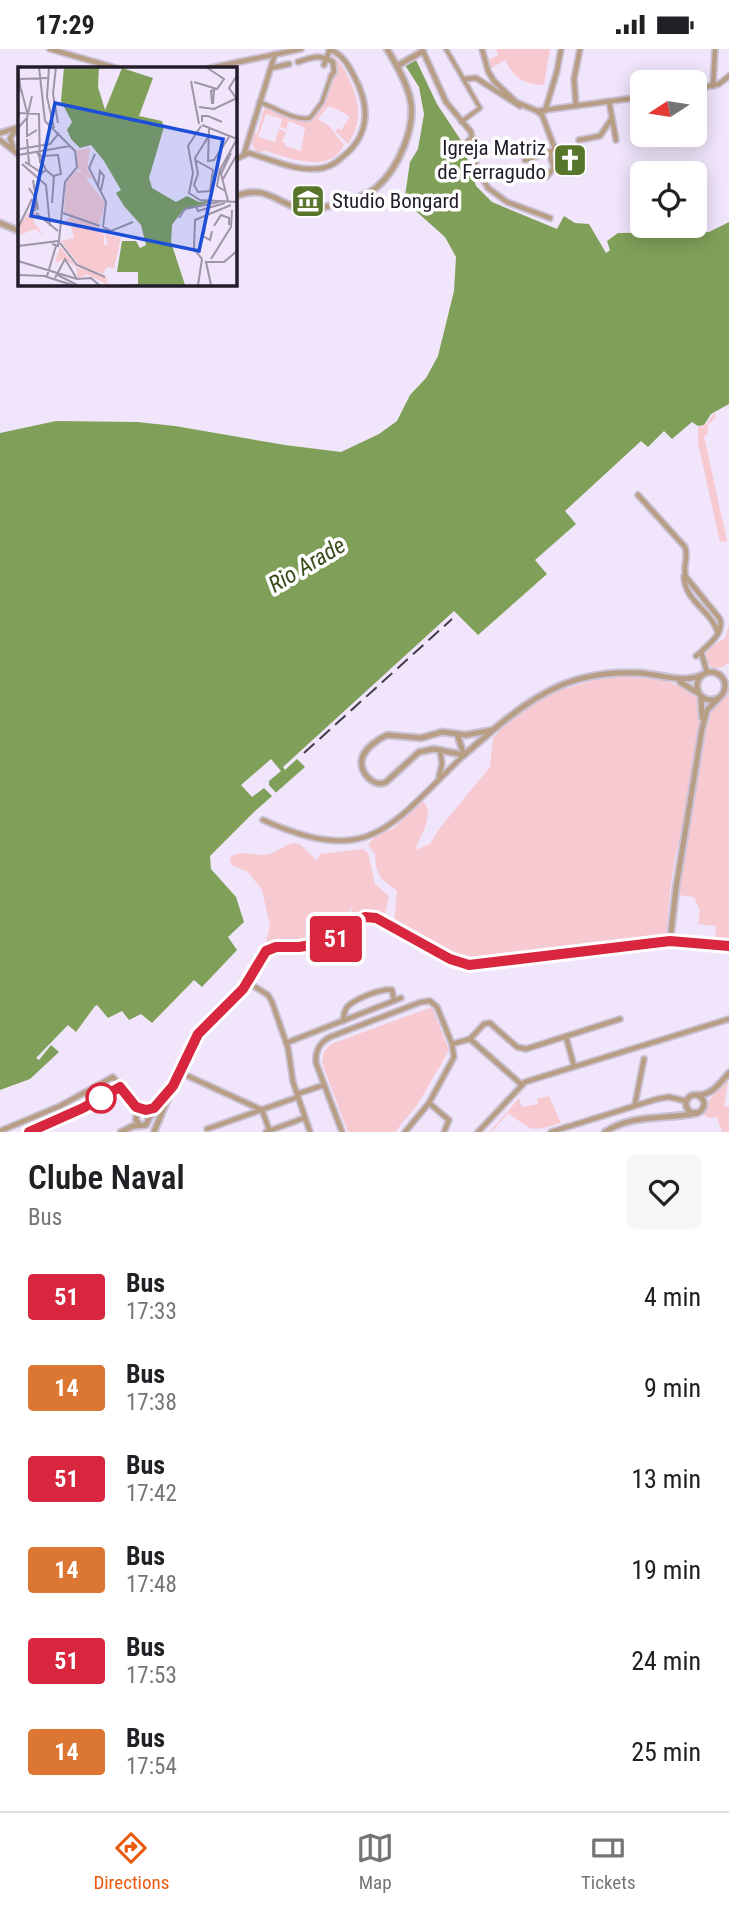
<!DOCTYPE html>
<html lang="en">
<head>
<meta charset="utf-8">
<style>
	:root { --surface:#fff; --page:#f6f6f6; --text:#202124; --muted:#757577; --line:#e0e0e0; --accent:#ea580c }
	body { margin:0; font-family:"Roboto Condensed",sans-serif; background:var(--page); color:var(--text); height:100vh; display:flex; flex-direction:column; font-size:26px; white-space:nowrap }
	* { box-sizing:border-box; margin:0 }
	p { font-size:23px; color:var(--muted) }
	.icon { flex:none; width:38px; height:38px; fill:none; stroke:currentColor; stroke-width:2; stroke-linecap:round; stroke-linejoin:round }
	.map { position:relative; height:1083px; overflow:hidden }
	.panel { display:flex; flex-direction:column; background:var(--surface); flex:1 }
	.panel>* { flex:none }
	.badge { padding:0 14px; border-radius:5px; font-size:24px; line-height:46px }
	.needle { width:46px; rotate:258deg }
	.controls { position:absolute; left:630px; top:21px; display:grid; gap:14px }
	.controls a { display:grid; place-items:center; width:77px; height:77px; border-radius:10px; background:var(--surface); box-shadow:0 4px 18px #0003; font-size:35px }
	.map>.badge { position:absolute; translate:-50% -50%; box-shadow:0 0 0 4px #fff }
	.round { display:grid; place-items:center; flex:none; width:74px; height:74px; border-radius:10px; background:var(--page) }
	.overview { display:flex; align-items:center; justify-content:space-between; height:119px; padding:0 28px }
	h1 { font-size:33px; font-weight:600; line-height:52px }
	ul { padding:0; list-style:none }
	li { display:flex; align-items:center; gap:21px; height:91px; padding:0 28px }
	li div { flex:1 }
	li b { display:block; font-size:26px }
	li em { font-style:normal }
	li .badge { min-width:77px; font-weight:700; text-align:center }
	.status { display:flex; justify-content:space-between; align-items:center; height:49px; padding:0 35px; background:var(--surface); direction:ltr }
	.status svg { height:19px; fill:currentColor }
	.menu { display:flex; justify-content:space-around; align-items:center; height:98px; border-top:2px solid var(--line); background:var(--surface); font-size:19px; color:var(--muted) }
	.menu a { display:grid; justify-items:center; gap:4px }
	.menu .current { color:var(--accent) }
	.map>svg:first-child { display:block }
	.green { fill:#f7cad1; fill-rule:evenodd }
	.water { fill:#80a05a }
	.pier { fill:#f0e5fb }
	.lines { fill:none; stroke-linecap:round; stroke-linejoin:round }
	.pedestrian-casing { stroke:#cbc1d5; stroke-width:7 }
	.minor-casing { stroke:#cbc1d5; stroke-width:8 }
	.tertiary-casing { stroke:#cbc1d5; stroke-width:9 }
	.pedestrian { stroke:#b79e84; stroke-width:3.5 }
	.minor { stroke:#b79e84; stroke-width:4.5 }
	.tertiary { stroke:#b79e84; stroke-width:5 }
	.rail { stroke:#433b49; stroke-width:2; stroke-dasharray:14 7; stroke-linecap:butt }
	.line-casing { stroke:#fff; stroke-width:16 }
	.line { stroke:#d7263d; stroke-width:10 }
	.stop-dot { fill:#fff; stroke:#d7263d; stroke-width:3.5 }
	.labels { text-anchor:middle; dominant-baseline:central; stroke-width:7; stroke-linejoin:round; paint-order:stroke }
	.poi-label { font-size:21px; fill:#231c29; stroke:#fff; text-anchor:end }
	.water-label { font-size:23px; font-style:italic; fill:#394e1b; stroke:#fff }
	.inset-road { fill:none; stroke:#9e95a7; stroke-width:2 }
	.view { fill:#1d4ed8; fill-opacity:0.15; stroke:#1d4ed8; stroke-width:3.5 }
	.inset-edge { fill:none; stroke:#231c29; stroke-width:3.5 }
</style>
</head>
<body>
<div class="status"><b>17:29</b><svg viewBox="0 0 49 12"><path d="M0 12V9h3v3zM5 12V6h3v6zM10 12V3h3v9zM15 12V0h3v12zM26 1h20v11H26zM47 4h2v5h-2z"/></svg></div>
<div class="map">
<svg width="729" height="1083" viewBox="0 0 729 1083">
	<rect width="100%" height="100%" fill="#f0e5fb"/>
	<g class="green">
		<path d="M496 0H550L544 36C523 35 514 29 505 11L490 20 488 11 498 6Z"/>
		<path d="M329 5C339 10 343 17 347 26 359 50 364 71 348 95L335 82 338 79 341 81 350 68 339 61 328 57 318 70 329 77 344 96C330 127 286 108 263 101L261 104 256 103 251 92 253 84 257 85 265 56 281 64 279 66C287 66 294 70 301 71 321 75 328 41 332 27L336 25 335 12 329 8ZM266 65 282 70 280 78 286 80 289 72 305 79 301 102 285 97 286 94 282 93 286 83 279 80 275 93 258 88Z"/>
		<path d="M714 364 716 368 708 376 707 386 704 387 727 492 720 493 698 394V378L706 376Z"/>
		<path d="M729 576V613L723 618 712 619 705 609V602L725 589Z"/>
		<path d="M618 628C646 629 679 628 698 651 705 708 680 772 672 828 669 847 668 867 666 887 639 891 567 909 545 901 523 903 501 910 479 911 449 912 419 889 394 874L397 842 381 829 376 818 375 805 368 796 375 787 394 779 419 753H424C435 767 420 786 415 801L430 795 439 780 490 718 493 689 511 670 551 644 595 631Z"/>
		<path d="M729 644V891L715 889 716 877 698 875 700 862 694 848 679 846 708 665Z"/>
		<path d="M294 794 301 796 317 812 320 805 363 800 368 804 375 835 389 847 385 864 369 863 354 870 350 857 349 875C317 898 304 896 266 893L270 877 262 841 248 823 231 816 230 809C240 800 250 806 262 806 275 806 282 796 294 794Z"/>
		<path d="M432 958 449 1001 418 1055 395 1083H348L322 1014 324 1003 331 995Z"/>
		<path d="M729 1027 724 1057 729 1058V1083H722L717 1068 709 1069 703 1065 710 1050Z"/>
		<path d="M549 1047 561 1074C529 1083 535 1083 508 1064L492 1083H490L519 1049 522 1058 538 1055 537 1050Z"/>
	</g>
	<path class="water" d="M416 11 437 55 462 93 476 137 492 153 557 180 564 167 575 174 589 175 606 204 610 201 607 192 618 184 709 183 729 173V355L711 365 704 376 698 377 692 373 672 390 664 382 648 398 641 392 565 462 576 475 535 511 547 525 478 586 454 562 283 718 285 721 297 710 305 718 255 762 210 807 211 820 236 848 244 873 228 888 237 901 202 938 194 931 152 974 141 965 129 971 122 962 108 969 97 956 95 957 76 983 68 976 36 1009 39 1011 51 996 59 1003 30 1030 0 1041V384L56 372 137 373 175 377 285 396 341 403 379 385 397 372 410 346 426 329 438 307 454 242 456 208 445 188 409 156 405 147 410 113 418 100 424 65 419 38 405 16Z"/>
	<path class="pier" d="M271 710 281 722 269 732V736L278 746 274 749 264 739 252 748 241 736Z"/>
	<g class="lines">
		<g class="pedestrian-casing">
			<g id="pedestrian">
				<path d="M446 0 480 59 461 73"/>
				<path d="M259 53C275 58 293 72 310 69L322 53 331 27"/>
				<circle cx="472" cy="95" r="5.5"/>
			</g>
		</g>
		<g class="minor-casing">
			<g id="minor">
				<path d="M50 0 116 19"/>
				<path d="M422 0 446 53 471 83 476 118 488 139 507 153 550 169"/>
				<path d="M482 0 488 22 494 32 516 53 537 62 642 48"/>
				<path d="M298 13C313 8 318 5 333 13L334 23 331 27"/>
				<path d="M324 16 330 0"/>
				<path d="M210 19 301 0"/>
				<path d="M271 19 289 15"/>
				<path d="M464 30 476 29 520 57"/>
				<path d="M713 37 715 0"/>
				<path d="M695 40 719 35 729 27"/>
				<path d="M609 52 616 91"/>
				<path d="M576 57 574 30 580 0"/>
				<path d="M545 62 557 22 561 0"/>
				<path d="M538 63 542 66 555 100 549 103 554 119 546 128"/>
				<path d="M0 84 16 79"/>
				<path d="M0 91 19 106"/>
				<path d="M579 91 600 87 612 69"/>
				<path d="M13 99 10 89 17 79"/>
				<path d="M244 105 275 5"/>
				<path d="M234 111 249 104C273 111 299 124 323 119 333 117 339 111 346 105 371 83 369 54 354 27 348 15 342 5 329 0"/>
				<path d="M525 111 549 103"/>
				<path d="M638 446 685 498C689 509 682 518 686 528L720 570C724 584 711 593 701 603L707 623"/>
				<path d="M684 527C684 552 712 562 718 584"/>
				<path d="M696 607 701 603"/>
				<path d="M439 727 442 715 440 701"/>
				<path d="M263 771C371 819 389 778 464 706"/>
				<path d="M249 934 268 946 272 953 288 999 293 1033 310 1083"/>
				<path d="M343 972C344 966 344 960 349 956 358 949 382 939 392 941L394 951"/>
				<path d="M566 988 574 1017"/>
				<path d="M470 990 484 975 490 974 517 998 526 1000 620 970"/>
				<path d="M470 990 522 1036"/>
				<path d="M286 994 401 949"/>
				<path d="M452 995 470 990"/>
				<path d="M179 1023 262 1061 270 1083"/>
				<path d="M297 1045 324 1036"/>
				<path d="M429 1054 449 1071 444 1083"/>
				<path d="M635 1055 644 1010"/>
				<path d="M207 1080 298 1048"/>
				<path d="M0 1082 60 1057 113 1028 136 1058 143 1061"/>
				<path d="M30 1083 83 1059 120 1038"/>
				<path d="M266 1083 304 1069"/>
				<path d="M342 1083 316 1014C315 1002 319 994 330 988L421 953 430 952 437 958 452 995 454 1008 429 1054 405 1083"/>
				<path d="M478 1083 525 1033 729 970"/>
				<path d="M551 1083 657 1050 669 1048 686 1052"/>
			</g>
		</g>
		<g class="tertiary-casing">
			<g id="tertiary">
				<path d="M397 17 423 2"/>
				<path d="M234 148C269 132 280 161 311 160 327 159 366 148 377 138 398 120 417 77 410 49 406 32 396 15 387 0"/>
				<path d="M0 174 19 182"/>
				<circle cx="711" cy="637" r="14"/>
				<path d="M680 633 698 644"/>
				<path d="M701 648 702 669"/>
				<path d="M493 681 466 686 442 683 421 689 387 686C378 690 364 700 362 710 359 724 374 739 386 733L419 703 434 700 464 706 493 681C539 642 577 621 639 624 661 625 681 635 702 626"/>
				<path d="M457 685 464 706"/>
				<path d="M670 892 676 839 702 680 707 661 718 650"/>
				<circle cx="695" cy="1055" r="9"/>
				<path d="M698 1046C712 1046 720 1034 729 1024"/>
				<path d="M140 1076 136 1071 137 1064 154 1059 165 1048"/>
				<path d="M121 1083 133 1077 146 1076 150 1067 162 1058"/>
				<path d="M154 1083 187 1003 198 985 243 941 266 902 276 898H299L329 893 342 886 365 868 376 869 450 910 469 916 670 892 729 897"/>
				<path d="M605 1083C633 1064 666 1071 697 1064"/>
			</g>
		</g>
		<use href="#pedestrian" class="pedestrian"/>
		<use href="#minor" class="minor"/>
		<use href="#tertiary" class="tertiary"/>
		<path class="rail" d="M304 704 452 570"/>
	</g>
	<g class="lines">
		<g class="line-casing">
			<path id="line" d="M29 1083 83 1059 120 1038 136 1058 146 1061 154 1059 173 1037 198 985 243 940 266 902 276 898H299L329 893 342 886 365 868 376 869 450 910 469 916 670 892 729 897"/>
		</g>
		<use href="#line" class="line"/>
	</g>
	<defs>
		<g id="church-square" transform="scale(1.75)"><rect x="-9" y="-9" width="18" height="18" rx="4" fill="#57752b" stroke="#fff"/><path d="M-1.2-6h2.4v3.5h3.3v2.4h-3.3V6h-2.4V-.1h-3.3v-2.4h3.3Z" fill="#fff"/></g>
		<g id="museum-square" transform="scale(1.75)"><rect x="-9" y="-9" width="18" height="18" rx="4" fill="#57752b" stroke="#fff"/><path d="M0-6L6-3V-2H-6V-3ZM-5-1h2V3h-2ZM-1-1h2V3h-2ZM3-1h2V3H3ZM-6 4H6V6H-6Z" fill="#fff"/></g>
	</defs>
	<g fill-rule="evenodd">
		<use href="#church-square" x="570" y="111"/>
		<use href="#museum-square" x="308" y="152"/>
	</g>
	<circle class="stop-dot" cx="101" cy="1049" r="14"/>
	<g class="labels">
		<g class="poi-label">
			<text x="546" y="99">Igreja Matriz<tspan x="546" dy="24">de Ferragudo</tspan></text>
			<text x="332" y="152" text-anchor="start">Studio Bongard</text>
		</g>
		<g class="water-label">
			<text transform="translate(307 516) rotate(-31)">Rio Arade</text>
		</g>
	</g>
	<g transform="translate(18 18)">
		<rect width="219" height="219" fill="#f0e5fb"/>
		<path d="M72 81 69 102 75 112 67 110 87 136 81 158 46 145 48 116 57 104 62 105 64 103H59L58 83ZM17 145 22 151 18 149 15 154 26 169 17 162 1 168 0 161 10 146ZM52 149 79 159 86 168V178H90L87 167 103 171 96 201 89 200 85 207 62 199 43 174 56 171 53 159 44 158ZM42 180 59 200 88 210 90 218 69 207 60 211 58 200 47 192 37 196Z" fill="#f7cad1"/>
		<path d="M46 0H81L80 20 87 43 104 1 135 11 121 49 144 54 146 60 131 111 134 121 158 135 169 129 181 135 198 133 165 143 154 158 153 175 167 218H102L120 217V205H99L104 174H118L122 181 128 178 123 158 106 139 98 126 103 123 86 94 73 78 62 81 53 72 49 63 54 55 43 34Z" fill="#80a05a"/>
		<path class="inset-road" d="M21 0 27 54 57 84 59 100 47 115 41 173M31 0 29 30 36 61M38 0 35 27 40 56M0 2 3 25M218 10 211 21 218 31M2 12 29 11M173 14 181 57M176 15 199 22 206 12 188 0M3 22 9 45M196 23 195 36H194L193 24ZM181 40 196 42 219 31M0 46 22 47M21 48 22 96M9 51V69L19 63M184 55V49H190L204 55M184 58 219 72M183 59 170 79 175 106 171 126 182 133 219 135M0 61 9 51 14 29M191 62 190 94 196 93 211 70M9 72 11 97M2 82 32 77 41 66M19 85 28 103 35 109 43 107 40 88 23 89M77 87 71 101 88 135 85 160M0 88 52 79M177 93 195 103 192 124 180 125 176 118 180 107 177 91 192 67M7 95 24 106 28 103M4 97 28 118 32 159M202 102 199 119 207 124M203 107 213 86M205 112 218 89M15 113 20 143M80 120 82 104 86 109 83 123M11 121 18 132 17 144M210 134 202 103 219 72M34 136 36 109M178 140 180 144 207 136M18 146 40 164M45 146 82 159M161 151 167 142 201 135M196 159 203 148 211 151V158M85 160 93 164 115 155M0 161 14 132M187 162 185 169 192 173 194 164M42 176 59 198 87 210M0 179 41 174 40 179 34 177M193 192 213 160 214 143M0 194 59 212 73 211 81 218M38 207 59 218M0 208 28 209 0 208M26 209 54 218M29 209 38 179M37 211 47 192 59 212M180 218 184 192 176 182 177 153 213 138M193 218 188 195H206L219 184"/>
		<path class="view" d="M37 36 205 72 181 184 13 149Z"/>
		<rect width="219" height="219" class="inset-edge"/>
	</g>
</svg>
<div class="controls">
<a><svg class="needle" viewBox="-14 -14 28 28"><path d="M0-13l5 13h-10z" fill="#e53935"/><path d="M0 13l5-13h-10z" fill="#757577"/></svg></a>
<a><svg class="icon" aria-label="locate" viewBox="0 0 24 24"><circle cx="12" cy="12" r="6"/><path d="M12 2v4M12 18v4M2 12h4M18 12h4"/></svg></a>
</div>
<b class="badge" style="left:336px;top:890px;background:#d7263d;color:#fff">51</b>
</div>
<section class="panel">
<div class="overview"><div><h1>Clube Naval</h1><p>Bus</p></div><a class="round"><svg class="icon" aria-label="heart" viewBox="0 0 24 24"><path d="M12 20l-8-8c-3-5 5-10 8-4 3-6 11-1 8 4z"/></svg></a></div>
<ul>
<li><span class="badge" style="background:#d7263d;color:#fff">51</span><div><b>Bus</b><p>17:33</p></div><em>4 min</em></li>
<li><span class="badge" style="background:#dc7633;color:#fff">14</span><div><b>Bus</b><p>17:38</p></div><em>9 min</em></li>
<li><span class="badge" style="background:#d7263d;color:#fff">51</span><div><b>Bus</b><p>17:42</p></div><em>13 min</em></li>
<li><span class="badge" style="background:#dc7633;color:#fff">14</span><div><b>Bus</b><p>17:48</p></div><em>19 min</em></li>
<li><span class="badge" style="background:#d7263d;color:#fff">51</span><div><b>Bus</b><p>17:53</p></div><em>24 min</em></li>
<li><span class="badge" style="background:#dc7633;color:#fff">14</span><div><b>Bus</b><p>17:54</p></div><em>25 min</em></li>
</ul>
</section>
<nav class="menu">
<a class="current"><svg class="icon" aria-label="directions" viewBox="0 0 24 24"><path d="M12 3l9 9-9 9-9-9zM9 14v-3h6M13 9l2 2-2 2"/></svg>Directions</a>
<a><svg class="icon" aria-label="map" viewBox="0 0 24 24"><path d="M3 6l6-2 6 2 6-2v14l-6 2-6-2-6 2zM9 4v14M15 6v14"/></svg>Map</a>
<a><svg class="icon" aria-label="tickets" viewBox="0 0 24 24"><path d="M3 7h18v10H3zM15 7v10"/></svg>Tickets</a>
</nav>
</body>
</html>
